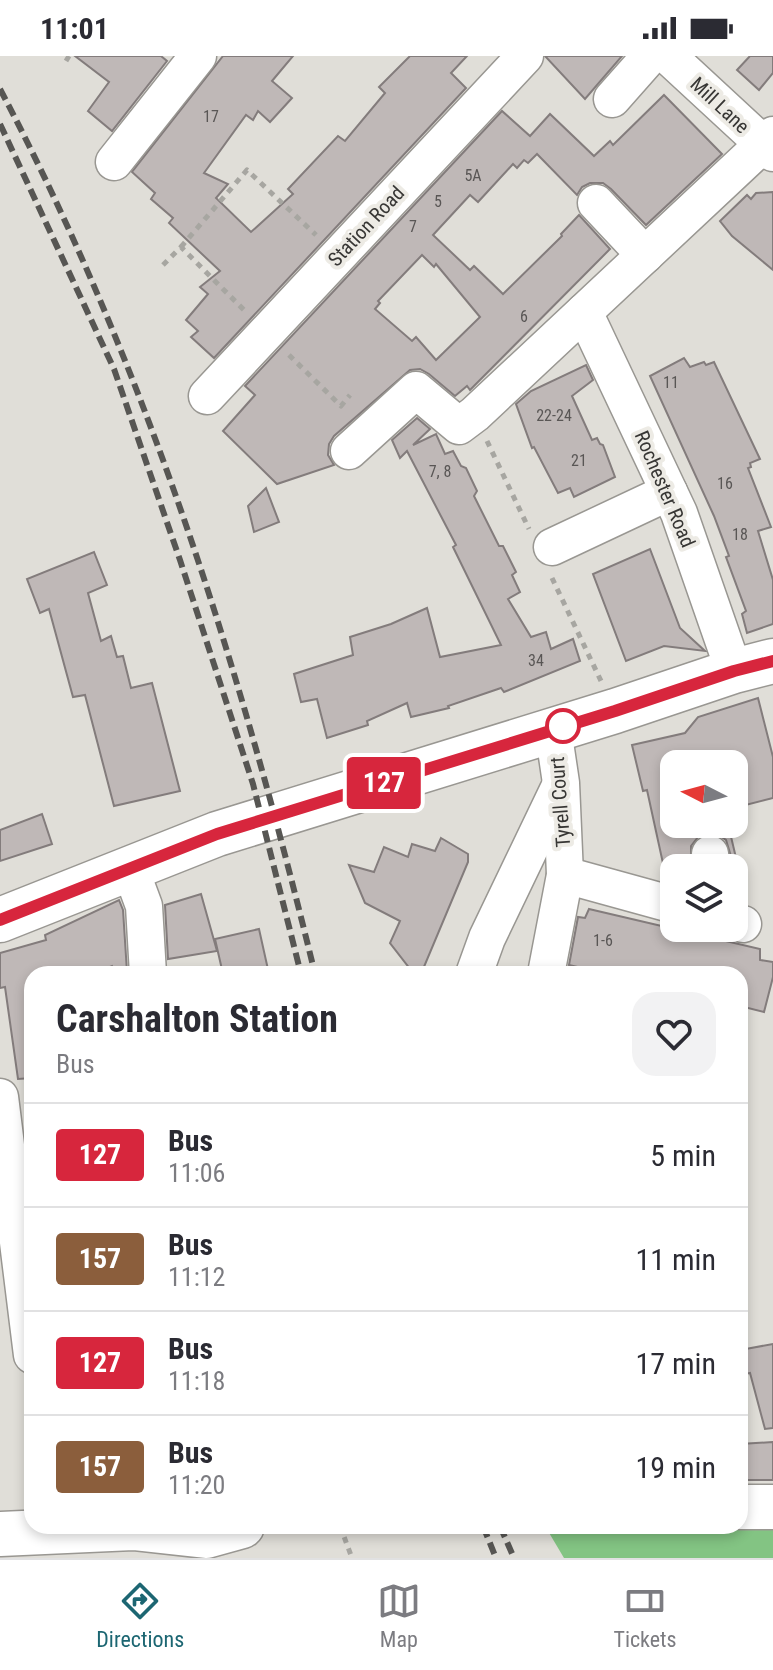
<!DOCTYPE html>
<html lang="en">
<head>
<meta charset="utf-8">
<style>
	:root { --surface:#fff; --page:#f2f2f3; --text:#2b2b33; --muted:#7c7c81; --line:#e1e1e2; --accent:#1c6672 }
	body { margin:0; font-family:"Roboto Condensed",sans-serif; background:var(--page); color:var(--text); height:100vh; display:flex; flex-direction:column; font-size:30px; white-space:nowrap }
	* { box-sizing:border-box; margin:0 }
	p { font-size:26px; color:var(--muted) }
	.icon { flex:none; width:44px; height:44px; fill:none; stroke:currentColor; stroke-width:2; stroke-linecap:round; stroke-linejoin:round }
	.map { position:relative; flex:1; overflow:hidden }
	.side { position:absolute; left:24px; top:910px; width:724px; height:568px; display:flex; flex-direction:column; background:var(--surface); border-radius:24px; box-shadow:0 4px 12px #0003 }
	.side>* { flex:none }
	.badge { padding:0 16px; border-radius:6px; font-size:28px; line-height:52px }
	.needle { width:52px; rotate:276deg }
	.controls { position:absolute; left:660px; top:694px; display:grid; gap:16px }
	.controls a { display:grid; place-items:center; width:88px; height:88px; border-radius:16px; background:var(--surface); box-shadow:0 4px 12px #0003; font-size:40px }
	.map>.badge { position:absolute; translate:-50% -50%; box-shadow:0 0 0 4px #fff }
	.round { display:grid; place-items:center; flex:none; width:84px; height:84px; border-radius:24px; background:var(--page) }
	.summary { display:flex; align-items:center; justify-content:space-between; height:136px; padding:0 32px }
	h1 { font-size:38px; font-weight:700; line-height:60px }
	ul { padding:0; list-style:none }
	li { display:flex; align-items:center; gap:24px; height:104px; padding:0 32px; border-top:2px solid var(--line) }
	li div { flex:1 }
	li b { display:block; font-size:30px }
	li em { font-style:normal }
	li .badge { min-width:88px; font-weight:700; text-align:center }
	.status { display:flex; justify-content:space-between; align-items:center; height:56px; padding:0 40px; background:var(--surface); direction:ltr }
	.status svg { height:22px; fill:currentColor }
	.tabs { display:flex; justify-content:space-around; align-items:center; height:112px; border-top:2px solid var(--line); background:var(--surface); font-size:22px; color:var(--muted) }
	.tabs a { display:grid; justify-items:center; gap:4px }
	.tabs .on { color:var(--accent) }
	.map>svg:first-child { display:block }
	.green { fill:#83c483 }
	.building { fill:#bfb8b7; stroke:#837c7c; stroke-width:2; fill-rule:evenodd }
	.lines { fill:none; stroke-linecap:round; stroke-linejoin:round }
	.minor-casing { stroke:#999792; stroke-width:39 }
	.major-casing { stroke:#999792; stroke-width:47 }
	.path { stroke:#a7a6a1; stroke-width:5; stroke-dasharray:6 6; stroke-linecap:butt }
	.minor { stroke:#fff; stroke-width:36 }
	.major { stroke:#fff; stroke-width:44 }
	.rail { stroke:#575653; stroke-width:6; stroke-dasharray:12 6; stroke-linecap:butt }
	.line-casing { stroke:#fff; stroke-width:18 }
	.line { stroke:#d7263d; stroke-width:12 }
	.stop-dot { fill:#fff; stroke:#d7263d; stroke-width:4 }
	.labels { text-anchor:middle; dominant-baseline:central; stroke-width:8; stroke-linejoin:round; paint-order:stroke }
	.number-label { font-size:16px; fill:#595655 }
	.street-label { font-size:20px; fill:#373634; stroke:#edebe5 }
</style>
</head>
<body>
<div class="status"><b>11:01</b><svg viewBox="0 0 49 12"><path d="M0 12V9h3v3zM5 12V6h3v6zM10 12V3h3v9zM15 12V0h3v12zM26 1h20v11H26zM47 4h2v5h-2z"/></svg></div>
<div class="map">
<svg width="773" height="1502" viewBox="0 0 773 1502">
	<rect width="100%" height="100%" fill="#e0ded8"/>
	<path class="green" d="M773 1460V1502H564L545 1470H740Z"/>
	<g class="building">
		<path d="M75 0H161L167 5 112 75 88 55 109 26Z"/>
		<path d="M223 0H293L272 25 292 42 270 66 258 55 253 64 246 59 204 117 228 128 216 142 251 176 293 138 288 133 338 80 345 85 385 37 379 31 410 0H467L451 17 466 32 214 302 191 281 198 275 186 264 208 238 200 231 220 215 169 167 173 162 151 143 155 137 132 116Z"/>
		<path d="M545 0H622L585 43Z"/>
		<path d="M750 0H773V17L759 34 737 14Z"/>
		<path d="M664 39 722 98 646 169 611 133 603 127H590L582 131 577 139 537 98 528 107 524 104 517 112 513 108 478 146 470 139 433 179 470 214 474 210 503 238 562 180 561 178 579 159 610 193 470 334 467 330 455 340 429 318 420 313 410 314 334 380 329 388 328 399 334 409 277 428 223 375 255 339 245 330 502 55 530 80 550 58 594 100 610 85 613 89ZM422 199 434 211 436 208 480 261 436 304 416 281 412 285 375 253 380 247 378 245Z"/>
		<path d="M773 136V214L732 180 720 165 747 139 751 143 756 137Z"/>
		<path d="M684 302 690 311 704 306 706 309 714 306 760 403 750 407 751 411 748 412 771 471 758 475 773 524V568L747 577 742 558 746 555 726 501 729 500 714 460 650 320Z"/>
		<path d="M586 309 593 324 572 340 592 384 597 382 600 388 603 389 615 421 574 441 570 432 558 437 534 391 532 392 516 348 531 335Z"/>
		<path d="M417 362 430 373 413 389 436 378 445 398 453 395 461 410 466 412 477 435 474 440 499 490H503L516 516 512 519 520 536 508 543 531 581 546 576 551 593 573 583 580 605 504 636 501 632 448 650 449 652 411 661 407 647 367 665 368 669 327 682 317 643 301 646 294 618 353 599 350 581 391 568 427 552 440 601 501 589 453 491 456 489 407 395 400 402 392 384Z"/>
		<path d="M266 432 279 466 254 476 248 450Z"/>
		<path d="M650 493 680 572 705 595 664 590 626 605 593 518Z"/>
		<path d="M94 496 107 529 88 537 101 585 111 580 117 601 123 600 131 632 152 627 180 735 114 750 85 639 73 641 49 553 40 557 27 523Z"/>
		<path d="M758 642 773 701V742L734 752V708H674V768H728L737 806 733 807 726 784 717 778 708 777 698 781 691 790V812H664L647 734 643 735 632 689 685 677 698 661Z"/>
		<path d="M42 758 52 788 0 805V774Z"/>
		<path d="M441 782 468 798V806L421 918H414L390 887 400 865 365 847 349 809 374 816 384 791 408 801 412 788 435 795Z"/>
		<path d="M201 838 217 895 168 903 165 849Z"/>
		<path d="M119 844 123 854 127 916 116 918 112 910 94 918H32V1022L18 1023 5 931 0 932V897L46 884 45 879Z"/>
		<path d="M589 853 760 893V904L773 906V921L764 956 740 950V918H607L569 909 578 861 585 862Z"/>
		<path d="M259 873 269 918H223L215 883Z"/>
		<path d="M773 1288V1372L765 1373 750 1317 740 1319V1294Z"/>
		<path d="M773 1386V1424H740V1388Z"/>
	</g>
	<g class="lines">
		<g class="minor-casing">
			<g id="minor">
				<path d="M668 0 773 97"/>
				<path d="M612 43 650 0"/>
				<path d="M114 106 198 0"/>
				<path d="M596 147 645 199"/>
				<path d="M584 256 679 457 734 615"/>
				<path d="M207 340 525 0"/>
				<path d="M349 395 416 334 459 370 475 358 773 79"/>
				<path d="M552 491 669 436"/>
				<path d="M710 798 712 812"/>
				<path d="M130 812 144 850 148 918"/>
				<path d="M565 819 674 849"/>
				<path d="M734 866 743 868"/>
				<path d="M474 918 487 882 559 732"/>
				<path d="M546 918 565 819 561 727 553 673"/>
				<path d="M0 1041 32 1299"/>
			</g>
		</g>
		<g class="major-casing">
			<g id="major">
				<path d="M0 864 217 778 615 655 734 615 773 605"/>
				<path d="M740 1451H773"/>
				<path d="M0 1478 133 1472 206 1480 242 1470"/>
			</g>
		</g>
		<g class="path">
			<path d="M66 5 69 0"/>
			<path d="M181 191 247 114 316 179"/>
			<path d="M163 209 181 191 245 255"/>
			<path d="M289 299 341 350 350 339"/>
			<path d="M487 385 529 473"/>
			<path d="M552 522 601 625"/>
			<path d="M340 1470 352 1502"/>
		</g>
		<use href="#minor" class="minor"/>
		<use href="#major" class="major"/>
		<g class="rail">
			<path d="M0 33C147 312 241 613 315 918"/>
			<path d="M0 68 114 313 180 504 253 728 301 918"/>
			<path d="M483 1470 496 1502"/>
			<path d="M500 1470 514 1502"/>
		</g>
	</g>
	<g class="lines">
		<g class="line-casing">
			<path id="line" d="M0 864 217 778 615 655 734 615 773 605"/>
		</g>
		<use href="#line" class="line"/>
	</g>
	<circle class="stop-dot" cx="563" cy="670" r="16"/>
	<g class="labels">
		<g class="number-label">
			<text x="211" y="60">17</text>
			<text x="473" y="119">5A</text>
			<text x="438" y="145">5</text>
			<text x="413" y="170">7</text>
			<text x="524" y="260">6</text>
			<text x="671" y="326">11</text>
			<text x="554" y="359">22-24</text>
			<text x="579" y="404">21</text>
			<text x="440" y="415">7, 8</text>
			<text x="725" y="427">16</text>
			<text x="740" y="478">18</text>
			<text x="536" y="604">34</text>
			<text x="603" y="884">1-6</text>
		</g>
		<g class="street-label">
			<text transform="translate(720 49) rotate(43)">Mill Lane</text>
			<text transform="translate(366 170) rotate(-47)">Station Road</text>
			<text transform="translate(665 433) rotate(67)">Rochester Road</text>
			<text transform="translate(560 746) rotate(-94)">Tyrell Court</text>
		</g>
	</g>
</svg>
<div class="controls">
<a><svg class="needle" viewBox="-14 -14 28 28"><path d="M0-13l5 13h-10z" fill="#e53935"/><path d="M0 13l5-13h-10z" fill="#7c7c81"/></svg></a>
<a><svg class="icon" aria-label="layers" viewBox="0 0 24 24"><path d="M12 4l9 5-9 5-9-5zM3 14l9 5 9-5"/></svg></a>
</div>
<b class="badge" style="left:384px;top:727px;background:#d7263d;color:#fff">127</b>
<section class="side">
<div class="summary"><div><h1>Carshalton Station</h1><p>Bus</p></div><a class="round"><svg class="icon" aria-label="heart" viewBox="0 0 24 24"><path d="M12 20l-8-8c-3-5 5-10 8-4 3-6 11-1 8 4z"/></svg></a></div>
<ul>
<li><span class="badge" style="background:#d7263d;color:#fff">127</span><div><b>Bus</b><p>11:06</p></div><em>5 min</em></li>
<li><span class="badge" style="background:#8b5e3c;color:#fff">157</span><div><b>Bus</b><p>11:12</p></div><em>11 min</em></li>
<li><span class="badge" style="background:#d7263d;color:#fff">127</span><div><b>Bus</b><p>11:18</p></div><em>17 min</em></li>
<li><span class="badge" style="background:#8b5e3c;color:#fff">157</span><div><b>Bus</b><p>11:20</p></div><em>19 min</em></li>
</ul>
</section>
</div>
<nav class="tabs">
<a class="on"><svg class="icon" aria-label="directions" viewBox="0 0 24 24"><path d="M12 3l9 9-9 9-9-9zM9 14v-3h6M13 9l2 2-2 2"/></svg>Directions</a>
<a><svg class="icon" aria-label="map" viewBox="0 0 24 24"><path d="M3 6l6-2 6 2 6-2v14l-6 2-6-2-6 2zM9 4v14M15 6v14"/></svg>Map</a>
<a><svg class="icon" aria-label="tickets" viewBox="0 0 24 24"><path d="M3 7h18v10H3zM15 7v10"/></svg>Tickets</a>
</nav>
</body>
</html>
